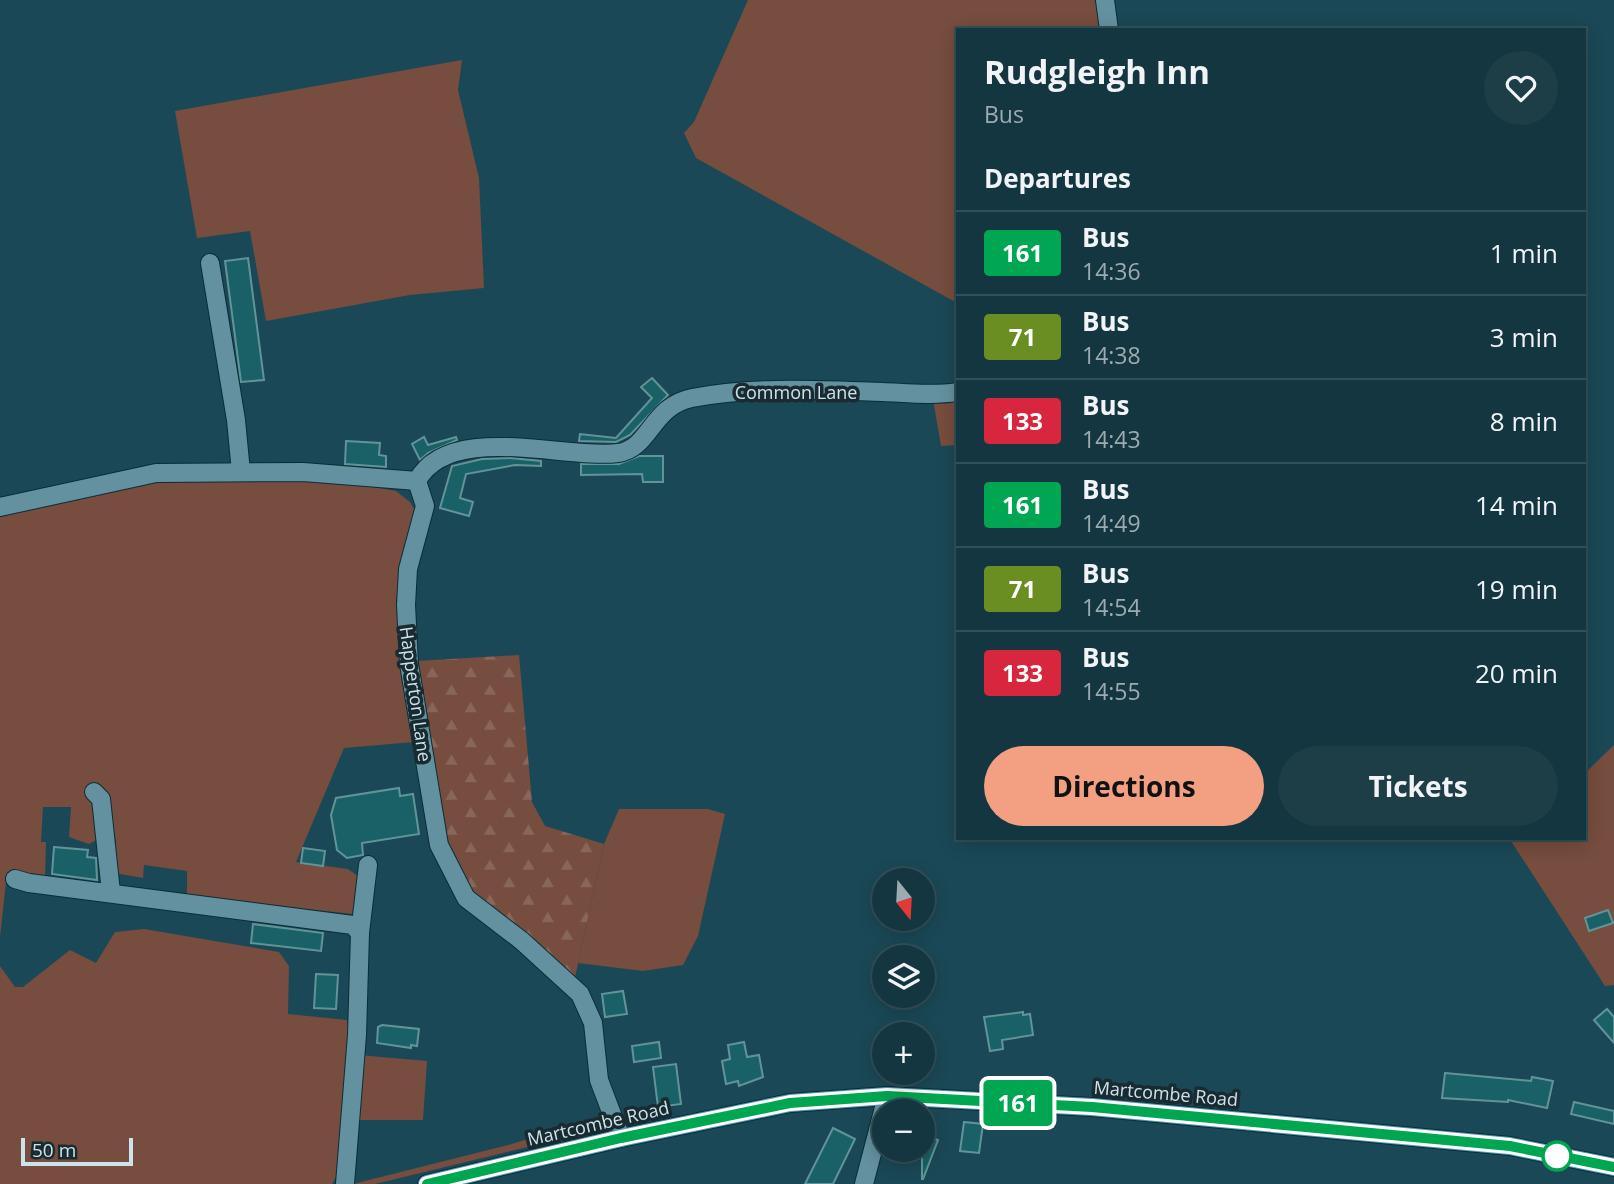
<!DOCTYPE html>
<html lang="en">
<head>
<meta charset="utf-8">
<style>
	:root { --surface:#143640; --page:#1d3e47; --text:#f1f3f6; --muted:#9dabb1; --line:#335059; --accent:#f2a081 }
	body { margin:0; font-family:"Open Sans",sans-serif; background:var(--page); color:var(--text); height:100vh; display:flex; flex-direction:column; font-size:26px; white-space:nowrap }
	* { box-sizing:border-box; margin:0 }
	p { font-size:23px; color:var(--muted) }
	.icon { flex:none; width:38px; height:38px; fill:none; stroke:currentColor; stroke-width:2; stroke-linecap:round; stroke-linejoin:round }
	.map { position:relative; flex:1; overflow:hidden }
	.side { position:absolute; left:956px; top:28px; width:630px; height:812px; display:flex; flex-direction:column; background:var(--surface); border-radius:0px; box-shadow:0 4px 18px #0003,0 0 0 2px var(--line) }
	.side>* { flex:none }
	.badge { padding:0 14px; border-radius:5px; font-size:24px; line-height:46px }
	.needle { width:46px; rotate:162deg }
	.fabs { position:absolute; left:872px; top:868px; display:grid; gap:14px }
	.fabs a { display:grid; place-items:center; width:63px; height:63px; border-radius:50%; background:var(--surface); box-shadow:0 4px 18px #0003,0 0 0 2px var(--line); font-size:35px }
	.scale { position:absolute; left:21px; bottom:18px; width:112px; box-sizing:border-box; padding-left:7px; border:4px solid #cce3eb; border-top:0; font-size:19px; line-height:24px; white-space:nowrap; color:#cce3eb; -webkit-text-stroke:5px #192b31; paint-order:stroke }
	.map>.badge { position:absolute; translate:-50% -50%; box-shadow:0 0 0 4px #fff }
	h2 { padding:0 28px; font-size:26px; line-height:63px }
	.round { display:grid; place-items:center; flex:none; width:74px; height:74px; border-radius:37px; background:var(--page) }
	.overview { display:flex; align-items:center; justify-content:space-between; height:119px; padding:0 28px }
	h1 { font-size:33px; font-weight:700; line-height:52px }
	.primary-button { display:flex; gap:14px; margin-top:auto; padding:14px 28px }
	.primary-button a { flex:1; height:80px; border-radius:42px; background:var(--accent); color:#111; font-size:28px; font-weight:700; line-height:80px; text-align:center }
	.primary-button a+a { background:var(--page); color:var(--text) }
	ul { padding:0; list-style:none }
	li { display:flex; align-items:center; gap:21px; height:84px; padding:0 28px; border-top:2px solid var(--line) }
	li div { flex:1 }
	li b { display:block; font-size:26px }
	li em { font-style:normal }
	li .badge { min-width:77px; font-weight:700; text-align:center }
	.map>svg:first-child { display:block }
	.green { fill:#764d3e }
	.forest { fill:url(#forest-firs) }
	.building { fill:#196166; stroke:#629497; stroke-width:2 }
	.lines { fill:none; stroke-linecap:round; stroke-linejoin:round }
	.minor-casing { stroke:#0a2d37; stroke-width:20 }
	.major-casing { stroke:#0a2d37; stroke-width:20 }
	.minor { stroke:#6491a0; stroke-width:18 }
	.major { stroke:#5099b0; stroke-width:18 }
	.line-casing { stroke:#fff; stroke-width:16 }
	.line { stroke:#00a651; stroke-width:10 }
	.stop-dot { fill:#fff; stroke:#00a651; stroke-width:3.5 }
	.labels { text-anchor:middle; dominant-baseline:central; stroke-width:7; stroke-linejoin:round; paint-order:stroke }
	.street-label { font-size:18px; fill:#cce3eb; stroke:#192b31 }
</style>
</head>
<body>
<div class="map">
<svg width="1614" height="1184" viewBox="0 0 1614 1184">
	<defs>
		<pattern id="forest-firs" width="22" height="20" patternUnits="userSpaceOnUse" patternTransform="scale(1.75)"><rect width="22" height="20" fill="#764d3e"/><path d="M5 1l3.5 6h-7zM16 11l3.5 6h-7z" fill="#88665a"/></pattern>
	</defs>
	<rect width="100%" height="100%" fill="#1b4856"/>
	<g class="green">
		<path d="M748 0H1100L1104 30H957V303L696 158 684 133 694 122Z"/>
		<path d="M462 60 458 90 479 178 484 288 410 295 266 321 250 231 197 238 175 111Z"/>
		<path d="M957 397V445L941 446 933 399Z"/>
		<path d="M155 478 345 482 396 491 410 502 417 514 396 600 402 672 414 742 344 748 296 862 348 869 358 876 353 914 187 896V871L144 865 143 878 115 873 116 842 111 812 96 801 99 839 89 844 69 837 71 807H43L41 842H46L45 878 7 873 0 937V517Z"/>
		<path d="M1614 745V985L1605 986 1511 841 1513 838H1584V774Z"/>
		<path d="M619 809H708L725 814 698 936 683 965 643 971 578 963 604 844Z"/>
		<path d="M144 929 279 952 289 966 288 1014 347 1020 349 1031 337 1175 332 1184H0V966L15 987H23L70 950 96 963 115 932Z"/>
		<path d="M359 1055 427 1061 423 1120H355Z"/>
		<path d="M600 1116 603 1124 597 1130 375 1184H353L512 1144Z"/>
	</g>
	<path class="forest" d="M519 655 532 802 545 826 604 844 574 982 471 895 444 844 416 661Z"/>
	<g class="building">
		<path d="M248 258 264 380 241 382 225 261Z"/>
		<path d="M652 378 668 395 630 435 616 442 579 441 580 434 616 438 652 398 641 387Z"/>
		<path d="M424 437 428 445 456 437 457 440 428 453 420 460 412 444Z"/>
		<path d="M346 441 380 443 379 455 386 456V467L345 464Z"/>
		<path d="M639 456H663V482H643L642 474 581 475V464H619Z"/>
		<path d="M510 458 541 461V466L515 465 466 474 460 498 473 502 469 516 440 508 452 466 482 459Z"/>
		<path d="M399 788 400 796 413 794 419 834 362 843 363 855 347 858 337 850 331 815 336 798Z"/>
		<path d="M54 847 88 850 87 857 96 858 97 880 52 874Z"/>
		<path d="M303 848 325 851 323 866 301 863Z"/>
		<path d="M1608 910 1613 923 1589 931 1585 918Z"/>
		<path d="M253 924 323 933 321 951 251 943Z"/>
		<path d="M316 974 338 975 336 1009 314 1008Z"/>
		<path d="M623 991 627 1014 605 1017 602 994Z"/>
		<path d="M1607 1009 1614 1017V1043L1594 1020Z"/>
		<path d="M1023 1012V1015L1030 1014 1033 1035 1002 1040 1003 1049 990 1051 984 1017Z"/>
		<path d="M382 1025 419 1029 417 1046 411 1045V1048L377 1043 378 1027Z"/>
		<path d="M659 1042 661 1058 634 1062 632 1046Z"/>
		<path d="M744 1042 747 1057 759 1055 763 1077 739 1086 738 1081 726 1084 722 1061 730 1059 728 1045Z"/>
		<path d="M676 1064 681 1104 658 1107 653 1067Z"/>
		<path d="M1445 1073 1531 1081 1532 1077 1553 1081 1547 1108 1508 1100V1102L1442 1098Z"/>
		<path d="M1574 1102 1614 1111V1124L1571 1114Z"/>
		<path d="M964 1122 983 1124 979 1153 960 1151Z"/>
		<path d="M833 1128 855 1139 833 1184H805Z"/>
		<path d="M922 1134 938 1140 923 1179H922Z"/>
	</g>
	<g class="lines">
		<g class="minor-casing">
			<g id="minor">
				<path d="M1105 0 1109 30"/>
				<path d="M210 263 236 420 241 472"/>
				<path d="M417 481 425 506 408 569 406 605 409 664 439 845 466 898 522 941 580 994 593 1023 599 1080 621 1138"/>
				<path d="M417 481C449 421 566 460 618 453 650 449 651 406 692 398 755 386 819 390 883 392 907 393 934 396 957 392"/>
				<path d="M0 507 156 473 303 472 417 481"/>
				<path d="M94 792 101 799 111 892"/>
				<path d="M15 879 29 883 353 925 360 933"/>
				<path d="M345 1184 357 1035 360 933 368 865"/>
				<path d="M864 1184 887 1096"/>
			</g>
		</g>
		<g class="major-casing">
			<path id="major" d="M427 1184 621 1138 790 1103 887 1096 1092 1107 1510 1146 1614 1167"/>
		</g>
		<use href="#minor" class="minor"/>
		<use href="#major" class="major"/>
	</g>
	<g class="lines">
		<g class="line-casing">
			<path id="line" d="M427 1184 621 1138 790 1103 887 1096 1092 1107 1510 1146 1614 1167"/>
		</g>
		<use href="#line" class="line"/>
	</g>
	<circle class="stop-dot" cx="1557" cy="1156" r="14"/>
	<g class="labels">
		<g class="street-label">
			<text x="796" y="392">Common Lane</text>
			<text transform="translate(416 694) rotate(82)">Happerton Lane</text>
			<text transform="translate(1166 1093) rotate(5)">Martcombe Road</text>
			<text transform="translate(598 1123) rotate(-13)">Martcombe Road</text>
		</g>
	</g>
</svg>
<div class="fabs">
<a><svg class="needle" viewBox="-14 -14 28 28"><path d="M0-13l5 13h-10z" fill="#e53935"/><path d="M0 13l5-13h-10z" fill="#9dabb1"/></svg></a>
<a><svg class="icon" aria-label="layers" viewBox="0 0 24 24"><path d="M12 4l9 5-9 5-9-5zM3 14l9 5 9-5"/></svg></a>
<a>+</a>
<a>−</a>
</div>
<div class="scale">50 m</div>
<b class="badge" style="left:1018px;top:1103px;background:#00a651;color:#fff">161</b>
<section class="side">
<div class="overview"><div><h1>Rudgleigh Inn</h1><p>Bus</p></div><a class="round"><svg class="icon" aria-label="heart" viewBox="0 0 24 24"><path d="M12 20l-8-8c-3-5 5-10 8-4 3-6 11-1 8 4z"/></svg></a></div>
<h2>Departures</h2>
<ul>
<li><span class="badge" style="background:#00a651;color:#fff">161</span><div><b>Bus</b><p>14:36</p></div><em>1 min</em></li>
<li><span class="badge" style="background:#6b8e23;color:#fff">71</span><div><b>Bus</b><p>14:38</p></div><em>3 min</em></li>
<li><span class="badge" style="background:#d7263d;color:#fff">133</span><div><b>Bus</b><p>14:43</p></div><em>8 min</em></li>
<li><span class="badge" style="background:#00a651;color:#fff">161</span><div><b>Bus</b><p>14:49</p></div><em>14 min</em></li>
<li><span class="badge" style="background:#6b8e23;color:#fff">71</span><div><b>Bus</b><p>14:54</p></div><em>19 min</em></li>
<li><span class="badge" style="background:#d7263d;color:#fff">133</span><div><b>Bus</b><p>14:55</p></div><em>20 min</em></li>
</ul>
<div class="primary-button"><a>Directions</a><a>Tickets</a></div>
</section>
</div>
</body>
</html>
